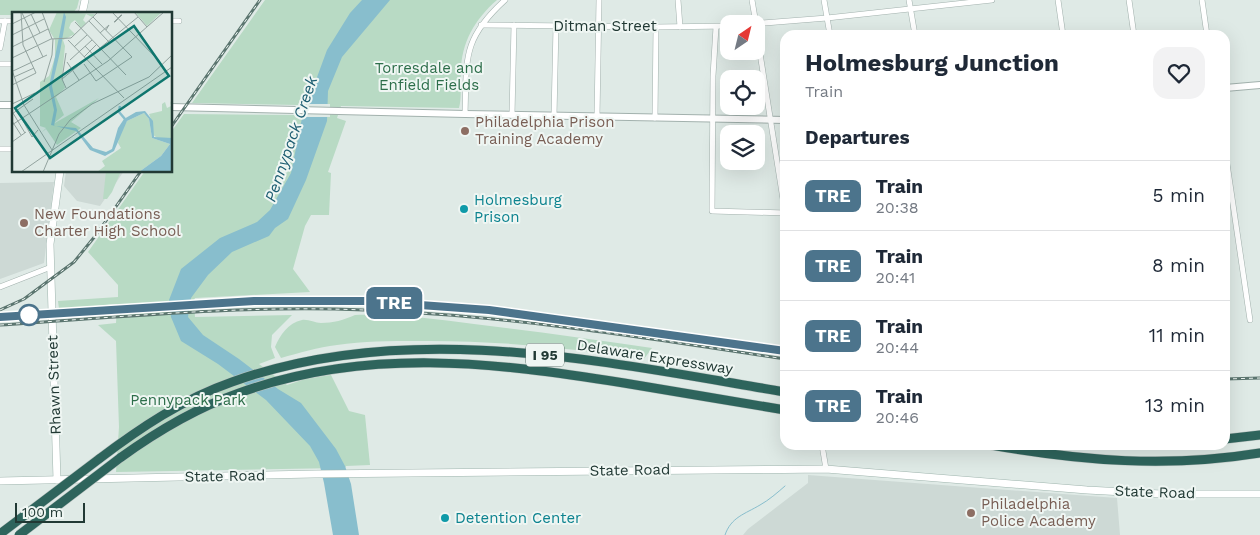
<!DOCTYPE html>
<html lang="en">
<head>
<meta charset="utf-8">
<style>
	:root { --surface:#fff; --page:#f2f2f3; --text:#1f2937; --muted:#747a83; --line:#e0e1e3 }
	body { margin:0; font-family:"Work Sans",sans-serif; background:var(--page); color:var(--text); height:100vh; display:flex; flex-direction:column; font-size:19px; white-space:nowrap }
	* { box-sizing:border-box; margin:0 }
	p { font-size:16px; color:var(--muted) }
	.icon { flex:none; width:28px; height:28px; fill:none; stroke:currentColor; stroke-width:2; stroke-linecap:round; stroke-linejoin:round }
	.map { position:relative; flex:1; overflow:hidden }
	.panel { position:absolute; left:780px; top:30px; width:450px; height:420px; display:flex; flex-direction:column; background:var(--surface); border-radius:15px; box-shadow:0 5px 20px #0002 }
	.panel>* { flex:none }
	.badge { padding:0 10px; border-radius:8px; font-size:18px; line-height:32px }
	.needle { width:32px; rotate:35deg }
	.buttons { position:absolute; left:720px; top:15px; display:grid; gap:10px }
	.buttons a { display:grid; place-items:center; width:45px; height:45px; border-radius:10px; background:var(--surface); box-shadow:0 5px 20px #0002; font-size:25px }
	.scale { position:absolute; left:15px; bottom:12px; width:70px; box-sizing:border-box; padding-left:5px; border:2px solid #213934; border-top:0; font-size:14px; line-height:18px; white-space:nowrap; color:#213934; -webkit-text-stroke:4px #eff6f3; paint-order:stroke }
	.map>.badge { position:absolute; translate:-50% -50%; box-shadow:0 0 0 2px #fff }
	h2 { padding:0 25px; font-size:19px; line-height:45px }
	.round { display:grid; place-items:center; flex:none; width:52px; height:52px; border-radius:15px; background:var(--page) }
	.head { display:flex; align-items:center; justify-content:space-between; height:85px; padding:0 25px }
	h1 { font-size:24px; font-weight:700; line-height:38px }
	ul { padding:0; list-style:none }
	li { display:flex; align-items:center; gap:15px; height:70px; padding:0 25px; border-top:1px solid var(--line) }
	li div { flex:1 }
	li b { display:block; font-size:19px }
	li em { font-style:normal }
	li .badge { min-width:55px; font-weight:700; text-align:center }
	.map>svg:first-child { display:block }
	.built { fill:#cdd9d5 }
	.green { fill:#b8dac4 }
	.water { fill:#88becd }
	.pier { fill:#dfeae6 }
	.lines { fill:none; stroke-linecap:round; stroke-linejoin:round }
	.stream { stroke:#88becd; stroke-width:1 }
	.minor-casing { stroke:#a2b1ad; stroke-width:6 }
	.tertiary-casing { stroke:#a2b1ad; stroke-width:8 }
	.secondary-casing { stroke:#9fb5ae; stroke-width:8 }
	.motorway-casing { stroke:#bcc4c2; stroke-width:10 }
	.minor { stroke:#fff; stroke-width:5 }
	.tertiary { stroke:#fff; stroke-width:6 }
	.secondary { stroke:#fff; stroke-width:7 }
	.motorway { stroke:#2e645c; stroke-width:9 }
	.rail-casing { stroke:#5b756f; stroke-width:3 }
	.rail { stroke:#eff6f3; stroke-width:1; stroke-dasharray:4; stroke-linecap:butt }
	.motorway-bridge-casing { stroke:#bcc4c2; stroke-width:10; stroke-linecap:butt }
	.motorway-bridge { stroke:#2e645c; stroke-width:9 }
	.line-casing { stroke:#fff; stroke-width:11 }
	.line { stroke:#4c748c; stroke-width:8 }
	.education-dot { fill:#8d6e63; stroke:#eff6f3; stroke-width:2 }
	.culture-dot { fill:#0f9aa8; stroke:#eff6f3; stroke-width:2 }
	.stop-dot { fill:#fff; stroke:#4c748c; stroke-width:2.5 }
	.labels { text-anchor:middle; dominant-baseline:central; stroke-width:4; stroke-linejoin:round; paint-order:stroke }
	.shield { fill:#eff6f3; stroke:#5f726d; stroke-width:1 }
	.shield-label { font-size:14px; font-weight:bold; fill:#213934 }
	.street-label { font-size:15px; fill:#213934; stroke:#eff6f3 }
	.park-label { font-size:15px; fill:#2d6e4a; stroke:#eff6f3 }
	.education-label { font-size:15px; fill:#785e54; stroke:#eff6f3; text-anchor:start }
	.culture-label { font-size:15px; fill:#0d838f; stroke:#eff6f3; text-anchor:start }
	.water-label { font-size:16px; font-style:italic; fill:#1e5e72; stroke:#eff6f3 }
	.inset-river { fill:none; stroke:#88becd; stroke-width:2.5 }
	.inset-road { fill:none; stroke:#93a39f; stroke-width:1 }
	.view { fill:#0f766e; fill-opacity:0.15; stroke:#0f766e; stroke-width:2.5 }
	.inset-edge { fill:none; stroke:#213934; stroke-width:2.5 }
</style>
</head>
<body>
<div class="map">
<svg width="1260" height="535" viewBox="0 0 1260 535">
	<rect width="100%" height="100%" fill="#dfeae6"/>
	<g class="built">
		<path d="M66 171H124L100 206 77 201 64 186Z"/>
		<path d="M54 182 44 263 0 279V183Z"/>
		<path d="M808 475 1117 498 1120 535H743L748 529 808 483Z"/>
	</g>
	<g class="green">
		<path d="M0 0H79L77 8 72 14H14V15H0Z"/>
		<path d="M265 0H497C475 19 461 43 461 72 460 83 462 97 459 108L341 106 337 118 346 121 328 172 331 173 329 215H311L305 226 293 269 310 292 195 298 194 300 195 317 292 315 272 335 271 347 275 358 259 364 287 385 305 379 331 375 349 411 365 415 370 465 346 466 345 468H338L116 472 119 427 116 341 98 325 116 323 117 304 59 309 58 301 118 297V285L88 252 145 171H171V132L184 114 295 115 298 105 192 103Z"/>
		<path d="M106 171H121L112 192 107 199H103Z"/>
		<path d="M355 315C394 314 435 319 474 324 533 331 592 339 652 348L644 359C568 348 494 340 417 341 390 341 363 341 337 345 318 347 299 353 281 358L275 347C280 335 288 323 302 320 308 319 315 323 321 323 333 323 344 320 355 315Z"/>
	</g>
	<path class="water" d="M362 0H390L342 57 328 91 327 121 306 180 288 219 275 228 269 236 232 252 208 275 191 298 188 317 203 335 239 359 278 389 301 403 336 449 345 466 351 484 359 535H333L324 483 319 462 310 446 266 400 218 364 181 341 171 317 169 300 181 269 220 238 257 222 270 210 291 173 302 118 327 50 350 13Z"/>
	<path class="pier" d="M307 104H330V117H302Z"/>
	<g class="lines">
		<path class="stream" d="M725 535C731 517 745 514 760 505 769 500 777 493 785 486"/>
		<g class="minor-casing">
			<g id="minor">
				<path d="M678 0 680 27"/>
				<path d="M752 0 756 24"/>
				<path d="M824 0 830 35"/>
				<path d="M909 0 915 35"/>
				<path d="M1058 0 1063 35"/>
				<path d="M1129 0 1134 35"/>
				<path d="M1202 0 1207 35"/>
				<path d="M0 21H14"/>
				<path d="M171 21H179"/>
				<path d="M751 24 827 18 992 0"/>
				<path d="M481 25 656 27 729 26"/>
				<path d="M716 27 713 76 712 211 785 213"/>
				<path d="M756 28 785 212"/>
				<path d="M0 48 5 21"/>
				<path d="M0 64H14"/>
				<path d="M465 114C467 60 461 40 505 0"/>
				<path d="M512 115 514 25"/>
				<path d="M554 116 556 26"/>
				<path d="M597 117 599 0"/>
				<path d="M655 118 656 27"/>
				<path d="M0 149H14"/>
				<path d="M1225 150 1250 320"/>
				<path d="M0 287 51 267"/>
				<path d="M822 445 826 469"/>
			</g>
		</g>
		<g class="tertiary-casing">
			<g id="tertiary">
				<path d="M1225 88 1260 85"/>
				<path d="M0 105H14"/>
				<path d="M171 107 465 114 785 120"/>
			</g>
		</g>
		<g class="secondary-casing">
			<g id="secondary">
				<path d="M82 14 85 0"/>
				<path d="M57 480 50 244 60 171"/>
				<path d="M0 481 314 474 826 469 1087 490 1161 494H1260"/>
			</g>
		</g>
		<g class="motorway-casing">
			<g id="motorway">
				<path d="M1225 439 1260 435"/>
				<path d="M991 445C1082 461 1168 468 1260 453"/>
				<path d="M120 458C156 432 196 408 239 393 366 347 494 362 624 383 678 392 731 401 785 410"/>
				<path d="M99 459C140 428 183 399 232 382 409 318 606 362 785 392"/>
			</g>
		</g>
		<use href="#minor" class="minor"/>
		<use href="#tertiary" class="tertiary"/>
		<use href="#secondary" class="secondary"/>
		<use href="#motorway" class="motorway"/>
		<g class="rail-casing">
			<g id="rail">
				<path d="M171 127 260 0"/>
				<path d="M0 310 24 299 74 262 96 235 141 171"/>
				<path d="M0 317C121 308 243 297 364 301 505 306 646 330 785 351"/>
				<path d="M0 325C121 317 243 305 364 310 505 315 646 338 785 359"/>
				<path d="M1225 379 1260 378"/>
			</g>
		</g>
		<use href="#rail" class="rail"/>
		<g class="motorway-bridge-casing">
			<g id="motorway-bridge">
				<path d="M0 534 99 459"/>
				<path d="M19 535 120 458"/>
			</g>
		</g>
		<use href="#motorway-bridge" class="motorway-bridge"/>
	</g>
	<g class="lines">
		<g class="line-casing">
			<path id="line" d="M0 317 254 301H365L489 310 785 351"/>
		</g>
		<use href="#line" class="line"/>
	</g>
	<g class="education-dot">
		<circle cx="465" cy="131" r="5"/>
		<circle cx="24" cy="223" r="5"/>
		<circle cx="971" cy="513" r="5"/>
	</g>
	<g class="culture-dot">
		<circle cx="464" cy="209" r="5"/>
		<circle cx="445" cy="518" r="5"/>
	</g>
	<circle class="stop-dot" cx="29" cy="315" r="10"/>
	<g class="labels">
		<rect class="shield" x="526" y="343.5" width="38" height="23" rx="4"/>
		<g class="shield-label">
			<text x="545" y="355">I 95</text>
		</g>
		<g class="street-label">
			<text x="605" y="26">Ditman Street</text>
			<text transform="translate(655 357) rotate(9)">Delaware Expressway</text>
			<text transform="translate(54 385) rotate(-92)">Rhawn Street</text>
			<text transform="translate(630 470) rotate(-1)">State Road</text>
			<text transform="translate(225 476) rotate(-1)">State Road</text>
			<text transform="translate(1155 492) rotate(2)">State Road</text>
		</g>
		<g class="park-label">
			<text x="429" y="68">Torresdale and<tspan x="429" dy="17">Enfield Fields</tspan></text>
			<text x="188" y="400">Pennypack Park</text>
		</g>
		<g class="education-label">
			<text x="475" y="122">Philadelphia Prison<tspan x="475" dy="17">Training Academy</tspan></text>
			<text x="34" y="214">New Foundations<tspan x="34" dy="17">Charter High School</tspan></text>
			<text x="981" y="504">Philadelphia<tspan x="981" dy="17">Police Academy</tspan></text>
		</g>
		<g class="culture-label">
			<text x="474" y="200">Holmesburg<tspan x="474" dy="17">Prison</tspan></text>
			<text x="455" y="518">Detention Center</text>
		</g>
		<g class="water-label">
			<text transform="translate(291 139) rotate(-71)">Pennypack Creek</text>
		</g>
	</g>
	<g transform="translate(12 12)">
		<rect width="160" height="160" fill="#dfeae6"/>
		<path d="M45 0 83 2 80 5 74 2 71 8 74 11 69 16 63 8 59 11 57 16 63 22 51 28 53 34 50 65 53 76 44 85 52 103 41 112 87 86 59 110 69 116 45 133 34 117 29 121 34 116 28 114V70L37 64 43 45V28L37 18ZM123 0H150L135 14ZM153 90 155 96 159 94 158 89 160 93V126L148 128 140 122 141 112 137 102 150 99V92ZM132 101 137 107 140 126 158 132 149 144 127 160H85L93 154 90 149 109 136 106 131 108 121 115 109Z" fill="#b8dac4"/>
		<path d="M52 0 54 5 48 40 40 74 45 98 42 114 64 116 81 136 94 140 100 137 106 116 112 107 124 100 133 99 141 109 142 125 160 126V160H127L149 144 158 132 140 126 137 107 132 101 115 109 102 139 93 144 78 138 64 119 39 113 42 98 37 75Z" fill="#88becd"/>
		<path class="inset-river" d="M108 94 107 100 113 107"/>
		<path class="inset-road" d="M30 0 40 27M100 0 142 44M122 0 135 15M10 1 31 45M19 2 28 21M110 3 103 10H102L109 3ZM77 9 97 30M63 10 114 63M0 12 24 0M88 21 97 13 94 18M0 23 32 7M56 28 112 86M73 34 90 52M0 35 36 17M62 35 75 23M54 41 50 67 54 76M72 45 85 32M0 46 39 27 59 26 86 0M58 48 80 28M55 50 67 68M72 52 84 69 120 45 81 5M0 58 12 93 40 138M1 59 35 43M2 65 22 56M50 67 126 5M32 70 40 43 41 27M0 73 24 61 11 33 9 0M0 92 23 81M5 98 20 125 26 118M1 101 13 121M0 102 21 87M0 109 9 123M0 113 96 49 152 0M0 130 14 120M9 160 160 55M31 160 47 122 58 108 80 92 137 65 160 43"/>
		<path class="view" d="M122 14 157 64 38 146 3 96Z"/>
		<rect width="160" height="160" class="inset-edge"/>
	</g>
</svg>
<div class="buttons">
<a><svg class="needle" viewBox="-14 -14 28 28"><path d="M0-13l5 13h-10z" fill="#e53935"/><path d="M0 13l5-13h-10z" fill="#747a83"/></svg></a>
<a><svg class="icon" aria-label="locate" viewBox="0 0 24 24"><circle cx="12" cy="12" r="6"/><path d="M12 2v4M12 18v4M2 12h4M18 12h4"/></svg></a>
<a><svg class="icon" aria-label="layers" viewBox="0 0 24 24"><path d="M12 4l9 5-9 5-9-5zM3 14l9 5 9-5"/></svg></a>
</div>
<div class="scale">100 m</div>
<b class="badge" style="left:394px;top:303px;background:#4c748c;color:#fff">TRE</b>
<section class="panel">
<div class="head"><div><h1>Holmesburg Junction</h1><p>Train</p></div><a class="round"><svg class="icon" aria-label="heart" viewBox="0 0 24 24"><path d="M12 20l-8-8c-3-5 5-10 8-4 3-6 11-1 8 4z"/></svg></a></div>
<h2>Departures</h2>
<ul>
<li><span class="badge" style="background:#4c748c;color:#fff">TRE</span><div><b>Train</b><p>20:38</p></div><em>5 min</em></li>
<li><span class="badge" style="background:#4c748c;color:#fff">TRE</span><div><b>Train</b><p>20:41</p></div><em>8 min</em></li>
<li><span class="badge" style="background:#4c748c;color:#fff">TRE</span><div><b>Train</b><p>20:44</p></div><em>11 min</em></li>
<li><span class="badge" style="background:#4c748c;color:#fff">TRE</span><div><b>Train</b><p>20:46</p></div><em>13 min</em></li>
</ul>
</section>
</div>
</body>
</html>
